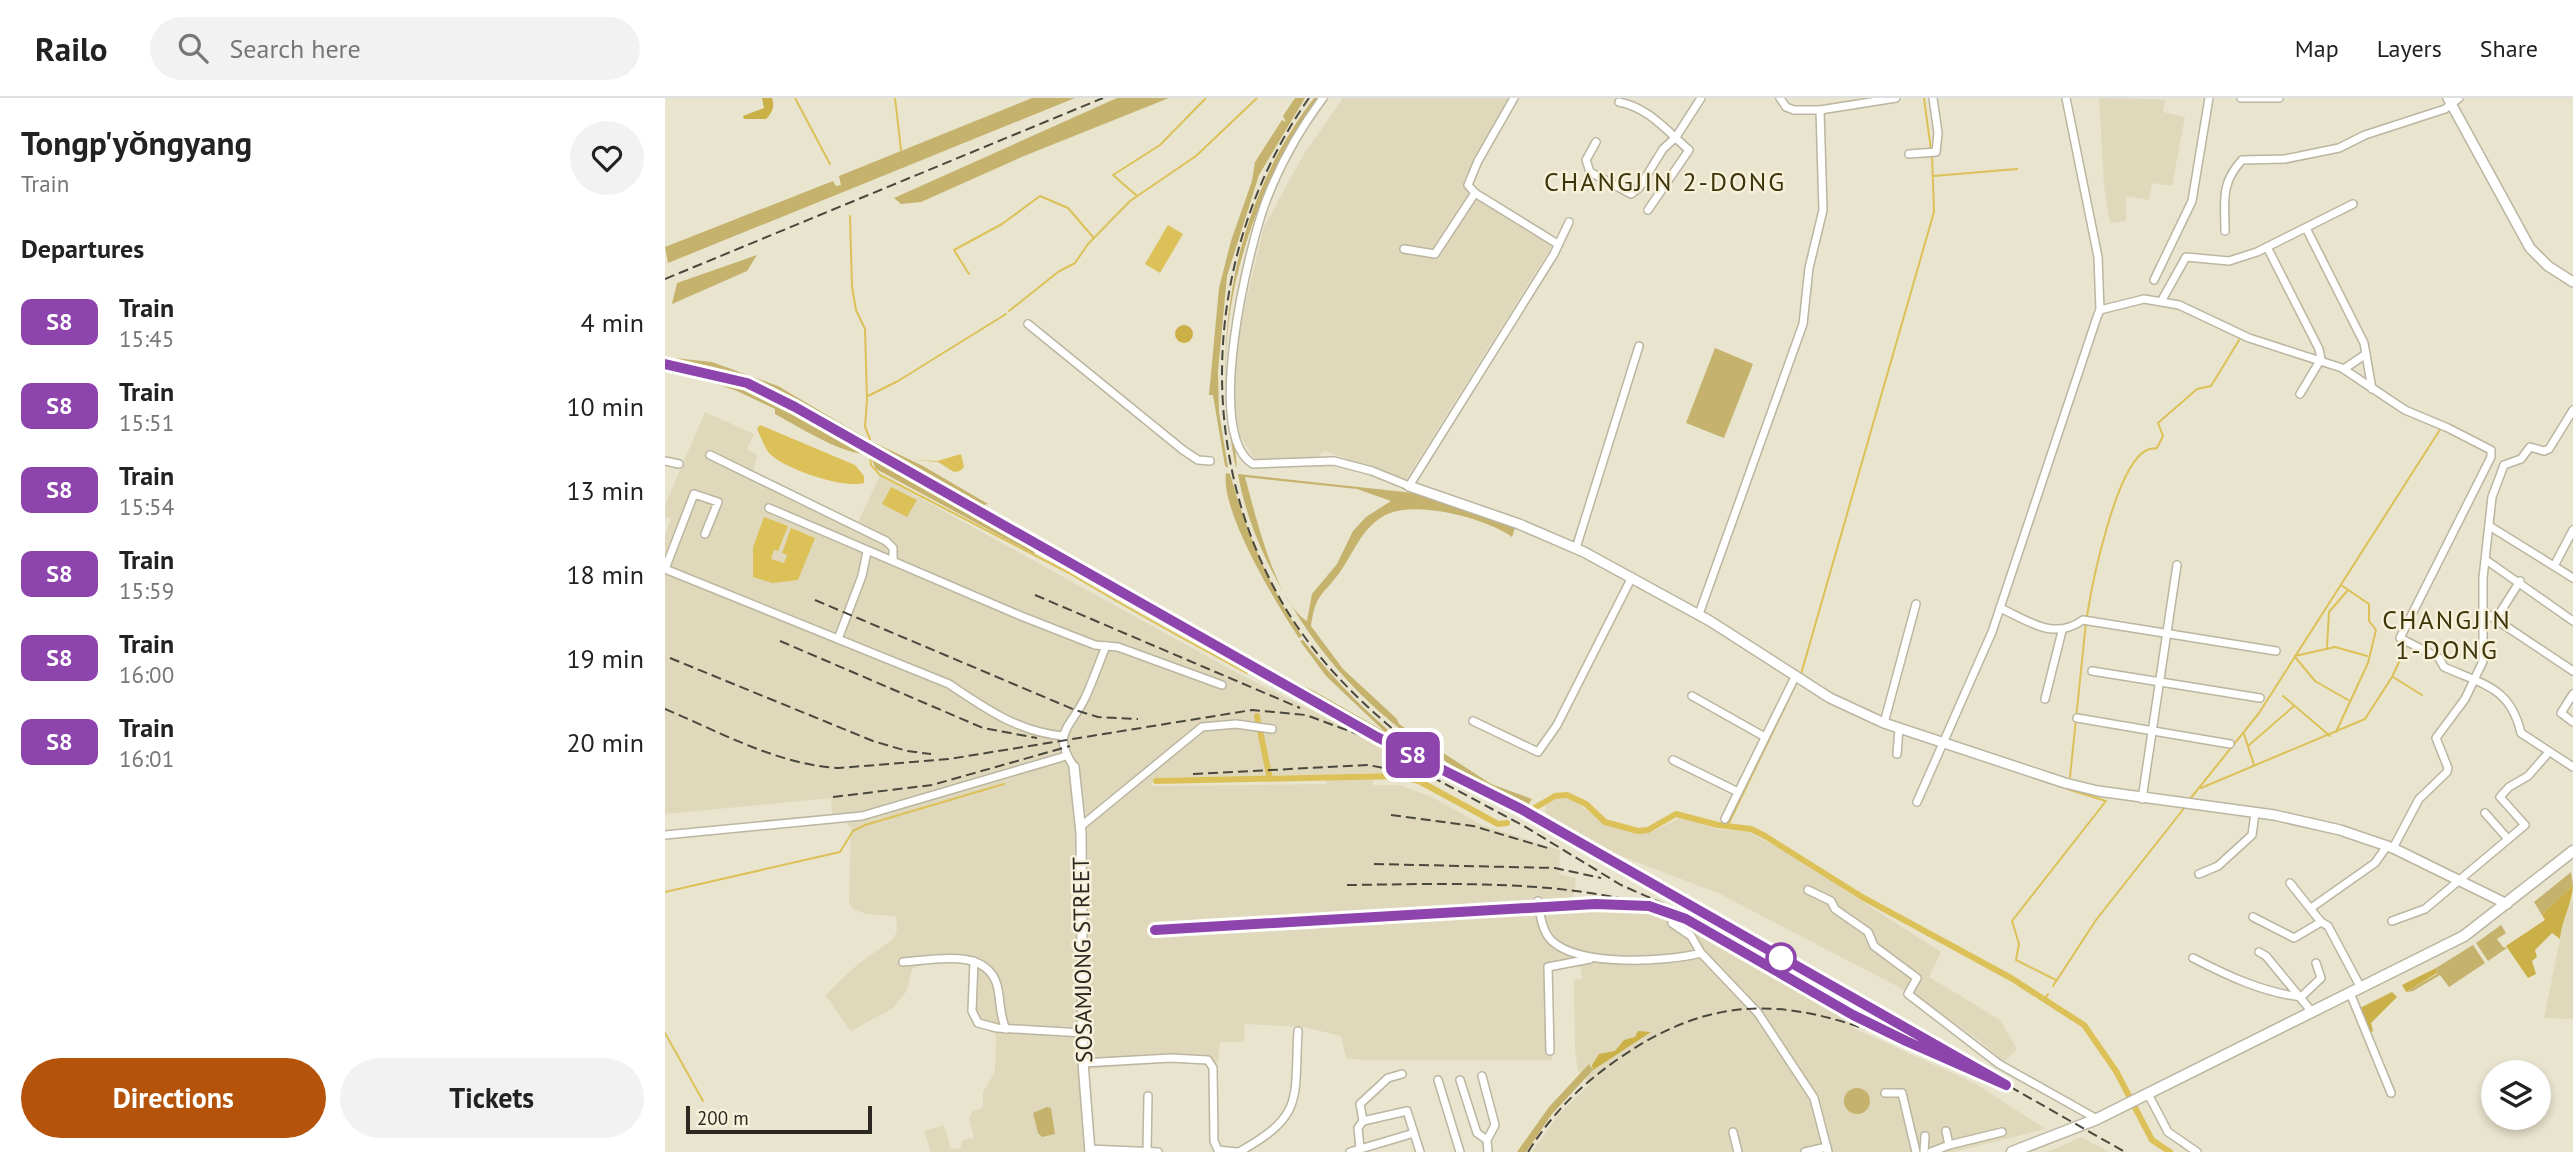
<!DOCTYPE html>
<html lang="en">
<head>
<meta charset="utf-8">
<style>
	:root { --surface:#fff; --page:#f2f2f2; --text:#222; --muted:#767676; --line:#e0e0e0; --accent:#b45309 }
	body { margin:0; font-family:"PT Sans",sans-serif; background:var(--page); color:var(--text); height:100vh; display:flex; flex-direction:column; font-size:26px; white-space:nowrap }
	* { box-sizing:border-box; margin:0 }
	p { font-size:23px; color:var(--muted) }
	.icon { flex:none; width:38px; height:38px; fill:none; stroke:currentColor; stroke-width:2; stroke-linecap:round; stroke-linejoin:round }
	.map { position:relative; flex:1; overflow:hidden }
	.sheet { display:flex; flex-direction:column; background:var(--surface); width:665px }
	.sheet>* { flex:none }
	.badge { padding:0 14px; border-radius:10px; font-size:24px; line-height:46px }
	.tools { position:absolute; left:1816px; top:962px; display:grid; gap:14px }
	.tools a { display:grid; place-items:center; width:70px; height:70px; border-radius:50%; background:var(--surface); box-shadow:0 4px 10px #0003; font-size:35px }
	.scale { position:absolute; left:21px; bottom:18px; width:186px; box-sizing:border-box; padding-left:7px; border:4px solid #2a2820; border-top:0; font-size:19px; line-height:24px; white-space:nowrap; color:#2a2820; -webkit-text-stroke:5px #f7f1db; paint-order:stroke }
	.map>.badge { position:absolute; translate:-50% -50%; box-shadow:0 0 0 4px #fff }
	h2 { padding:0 21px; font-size:26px; line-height:63px }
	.round { display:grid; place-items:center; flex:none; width:74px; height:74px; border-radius:37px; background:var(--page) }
	.headline { display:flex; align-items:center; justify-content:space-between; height:119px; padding:0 21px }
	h1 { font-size:33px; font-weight:700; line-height:52px }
	.button { display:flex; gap:14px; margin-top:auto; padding:14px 21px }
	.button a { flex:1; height:80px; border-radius:42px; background:var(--accent); color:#fff; font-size:28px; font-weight:700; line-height:80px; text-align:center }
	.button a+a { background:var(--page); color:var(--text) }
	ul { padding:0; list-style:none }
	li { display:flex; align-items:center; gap:21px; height:84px; padding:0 21px }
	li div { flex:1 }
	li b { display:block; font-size:26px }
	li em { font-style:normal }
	li .badge { min-width:77px; font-weight:700; text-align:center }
	header { display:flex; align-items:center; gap:42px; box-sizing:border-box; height:98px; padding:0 35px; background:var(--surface); border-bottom:2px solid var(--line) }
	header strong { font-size:33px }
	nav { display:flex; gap:38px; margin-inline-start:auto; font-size:24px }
	.search { width:490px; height:63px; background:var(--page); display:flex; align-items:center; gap:18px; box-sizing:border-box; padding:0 24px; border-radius:38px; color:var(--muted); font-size:26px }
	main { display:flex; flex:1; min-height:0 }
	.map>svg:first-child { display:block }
	.built { fill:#dfd8bb }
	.green { fill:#c5b26d; fill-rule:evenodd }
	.forest { fill:#cab046 }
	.water { fill:#dcc158 }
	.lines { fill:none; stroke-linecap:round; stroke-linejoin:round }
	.stream { stroke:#dcc158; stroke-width:2 }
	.canal { stroke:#dcc158; stroke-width:6 }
	.minor-casing { stroke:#bbb5a1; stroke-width:10 }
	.tertiary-casing { stroke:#bbb5a1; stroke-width:12 }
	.secondary-casing { stroke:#bbb5a1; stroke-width:13 }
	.minor { stroke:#fff; stroke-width:7 }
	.tertiary { stroke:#fff; stroke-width:9 }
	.secondary { stroke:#fff; stroke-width:10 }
	.rail { stroke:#4a473d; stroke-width:2; stroke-dasharray:10 5; stroke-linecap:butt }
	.line-casing { stroke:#fff; stroke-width:16 }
	.line { stroke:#8e44ad; stroke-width:10 }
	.stop-dot { fill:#fff; stroke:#8e44ad; stroke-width:3.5 }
	.labels { text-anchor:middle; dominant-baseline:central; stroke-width:5; stroke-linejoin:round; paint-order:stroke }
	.street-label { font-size:23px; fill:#2a2820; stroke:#f7f1db }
	.quarter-label { font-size:26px; letter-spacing:2px; fill:#3e3409; stroke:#f7f1db }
</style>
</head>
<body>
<header>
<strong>Railo</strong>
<div class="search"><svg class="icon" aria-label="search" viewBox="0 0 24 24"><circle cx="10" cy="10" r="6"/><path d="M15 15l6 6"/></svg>Search here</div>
<nav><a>Map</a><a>Layers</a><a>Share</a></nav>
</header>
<main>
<section class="sheet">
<div class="headline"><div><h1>Tongp'yŏngyang</h1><p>Train</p></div><a class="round"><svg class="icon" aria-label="heart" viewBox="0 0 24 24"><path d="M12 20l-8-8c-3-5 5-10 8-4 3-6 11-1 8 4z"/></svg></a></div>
<h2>Departures</h2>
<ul>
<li><span class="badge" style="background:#8e44ad;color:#fff">S8</span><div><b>Train</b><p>15:45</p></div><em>4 min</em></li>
<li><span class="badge" style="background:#8e44ad;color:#fff">S8</span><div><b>Train</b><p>15:51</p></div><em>10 min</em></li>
<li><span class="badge" style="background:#8e44ad;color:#fff">S8</span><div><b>Train</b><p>15:54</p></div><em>13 min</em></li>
<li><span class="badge" style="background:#8e44ad;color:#fff">S8</span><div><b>Train</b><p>15:59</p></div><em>18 min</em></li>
<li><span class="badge" style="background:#8e44ad;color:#fff">S8</span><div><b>Train</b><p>16:00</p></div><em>19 min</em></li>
<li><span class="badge" style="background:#8e44ad;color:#fff">S8</span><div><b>Train</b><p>16:01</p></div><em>20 min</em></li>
</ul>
<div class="button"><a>Directions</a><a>Tickets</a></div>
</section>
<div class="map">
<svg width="1908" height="1054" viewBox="0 0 1908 1054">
	<rect width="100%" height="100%" fill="#e9e4ce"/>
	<g class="built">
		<path d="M678 0H844L805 70 799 82V90L885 143 887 148 740 383 660 353 648 362 591 363 575 338 570 312 568 271 572 241 599 129 639 56Z"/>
		<path d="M1434 0 1492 1 1500 2 1498 14 1520 19 1507 88 1487 85 1484 102 1461 98V123L1445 125 1439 88Z"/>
		<path d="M40 314 89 336 82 351 92 357 88 375 193 424 215 378 576 577 729 653 725 675 488 680 487 688 662 686V682L708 681V687H734L765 698 817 727 895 752 894 776 911 780 907 809 961 808 983 812 1036 833 1192 921 1188 930 1311 986 1380 1031 1288 1054H867L894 1016 925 986 913 973 910 953 909 882 917 880 916 869 889 870 885 876 887 962H698L681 960 676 938 639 929 580 926 579 944H555L553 964 541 965 529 962 425 971 422 730H410L413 967 420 1054H266L259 1033 279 1027 286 1051 295 1050 298 1042 309 1040 304 1020 307 1014 318 1009V994L330 974 331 937 307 924 303 914 308 882 306 864H265L247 871 241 894 228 910 186 933 160 897 193 866 228 841 232 833 231 818 201 816 188 811 184 805 186 728H183L181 719H167L166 700 0 716V437L6 421 0 418V407Z"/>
		<path d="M893 700 908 702 941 726 971 735 986 734 1017 719 1051 731 1084 734 1117 752 1276 854 1264 879 1335 922 1352 951 1339 964 1315 943 1251 898 1053 795 935 750 882 726 880 705Z"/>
		<path d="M1908 801V921L1879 920 1901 813Z"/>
		<path d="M1416 1039 1444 1054H1380L1390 1051Z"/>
	</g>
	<g class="green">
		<path d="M367 0H410L3 165 0 149 168 83 171 88 176 87 174 78Z"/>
		<path d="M452 0H504L359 58 256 104 236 106 229 100Z"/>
		<path d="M630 0H640L594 77 562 178 553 273 554 314 563 370 560 368 548 297H544L554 190 566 143 587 83 590 64 617 22 621 24 618 18Z"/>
		<path d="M649 0H653C597 82 558 181 561 281 561 300 574 360 571 370 544 243 569 104 649 0Z"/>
		<path d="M92 157 82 173 7 206 12 185Z"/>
		<path d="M1050 250 1088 266 1059 340 1021 325Z"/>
		<path d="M0 259 47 264 113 288 206 343 258 368 323 406 315 408C215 353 114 279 0 262Z"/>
		<path d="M0 268 53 280 110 302 372 448 369 456 211 371 204 355C182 360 131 327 110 316V311L72 293Z"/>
		<path d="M561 375 565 376C582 435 603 487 637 538L634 540C612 507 555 413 561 375Z"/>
		<path d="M573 376 758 396 850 430 847 439C820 420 747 400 717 419 696 432 689 454 675 474 657 499 651 494 646 528L678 571 732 621 734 626 826 686 867 701 860 711C755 652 680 602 619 495 598 459 580 417 573 376ZM580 379 692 391 726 403 701 419 688 433 672 466 647 496 642 523C610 503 590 415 580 379Z"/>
		<path d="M638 542C671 585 708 621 751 655L603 571 649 593 719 633 661 578 635 543Z"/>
		<path d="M1906 774 1908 787 1877 817 1869 804Z"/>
		<path d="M1836 827 1841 835 1832 841 1838 849 1842 850 1823 863 1811 845Z"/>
		<path d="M1808 847 1820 865 1784 889 1775 877 1748 893 1741 894 1772 876 1771 870Z"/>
		<path d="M924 966 928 972 887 1016 861 1054H852L884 1009Z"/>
		<circle cx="1192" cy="1003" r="13"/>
		<path d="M382 1009 386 1010 390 1036 377 1039 373 1035 368 1015Z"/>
	</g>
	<g class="forest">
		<path d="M97 0H107C110 9 107 15 101 21H79L78 18 99 10Z"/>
		<circle cx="519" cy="236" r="9"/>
		<path d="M1908 787C1908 803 1897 821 1895 841L1887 835 1870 852 1872 859 1867 863 1871 876 1863 880 1841 848 1880 822 1877 817Z"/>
		<path d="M1771 870 1772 875 1741 894 1737 887Z"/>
		<path d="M1727 894 1732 899 1706 925 1708 933 1705 935 1695 910Z"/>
		<path d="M973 933 986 934 928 972 927 967 934 956 950 953 959 942 970 939Z"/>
	</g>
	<g class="water">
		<path d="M503 127 518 136 495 175 480 166Z"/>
		<path d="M95 327 190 367 199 378V385C178 391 120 371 105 356 99 349 96 339 92 331Z"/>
		<path d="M296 356 299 369 295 373 289 374 273 364 250 362 272 363Z"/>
		<path d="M226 389 252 402 242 419 217 406Z"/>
		<path d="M99 419 123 428 113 453 109 452 106 461 119 465 122 457 117 455 126 430 150 440 133 482 107 485 88 479V449Z"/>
	</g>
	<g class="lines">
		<g class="stream">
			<path d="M130 0 165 66"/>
			<path d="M230 0 236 52"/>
			<path d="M1259 0 1266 52"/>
			<path d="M1268 78 1352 71"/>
			<path d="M471 97 448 77 495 47 541 0"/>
			<path d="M185 118 187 189 191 212 200 231 202 302 200 329 205 341"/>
			<path d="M304 176 289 152 337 126 375 98 403 110 428 139"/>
			<path d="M344 213 393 174 410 165 423 146 465 103 531 58 592 0"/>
			<path d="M203 298 233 283 341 216"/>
			<path d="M205 357 206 367 215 377 404 475C462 510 522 543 582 575"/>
			<path d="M1422 518C1427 486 1451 366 1482 352 1485 350 1489 351 1492 350L1498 338 1493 325 1532 291 1546 288 1576 239"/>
			<path d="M1662 549 1664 514 1683 492"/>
			<path d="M1630 558 1670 549 1702 558"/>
			<path d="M1630 559 1650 583 1683 602"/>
			<path d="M1136 576 1269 114 1267 57"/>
			<path d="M1728 579 1757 597"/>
			<path d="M1618 598 1665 638"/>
			<path d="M1671 634 1703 565 1711 532 1704 523V506L1676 487"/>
			<path d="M1579 636 1589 667"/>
			<path d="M1583 648 1629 608"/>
			<path d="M1405 679 1421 524"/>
			<path d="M1536 690 1700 621 1727 579 1741 549"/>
			<path d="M1525 701 1594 615 1776 330"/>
			<path d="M1063 727 1131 586"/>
			<path d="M0 794 175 754 188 733 200 727 339 686"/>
			<path d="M1391 882 1351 862 1354 846 1347 823 1441 703 1402 691"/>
			<path d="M1388 888 1431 822 1520 709"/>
			<path d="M1380 901 1383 896"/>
			<path d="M0 935 38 1003"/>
		</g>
		<g class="canal">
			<path d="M592 618 605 681"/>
			<path d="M491 683 734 678 754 683 833 726 842 725"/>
			<path d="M866 712 890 698 902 697 921 706 940 724 973 733 983 732 1011 716 1053 727 1086 731 1100 738 1197 799 1346 880 1419 927 1451 973 1487 1042 1505 1054"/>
		</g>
		<g class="minor-casing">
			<g id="minor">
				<path d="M658 0C635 31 615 66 601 103 584 148 538 337 588 366L669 363 707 373 744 388 889 156 904 124"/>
				<path d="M849 0 813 63 803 87 810 95 891 145"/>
				<path d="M1115 0 1121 9 1129 12H1155L1231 0"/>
				<path d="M1401 0 1433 159 1435 212"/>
				<path d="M1576 0H1614"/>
				<path d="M954 4C983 9 1003 34 1024 52L983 112"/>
				<path d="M931 44 921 62 925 74 966 96 974 90 998 51 1011 39 1036 0"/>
				<path d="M1244 56 1271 54 1273 35 1268 0"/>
				<path d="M1641 130 1699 245 1707 291"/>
				<path d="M1560 133C1560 103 1555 86 1577 62L1620 61 1674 50 1700 37 1780 11 1794 0"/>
				<path d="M1602 149 1654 251 1656 261 1635 296"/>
				<path d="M739 151 770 156 810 95"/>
				<path d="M1489 182 1527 103 1544 0"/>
				<path d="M1497 202 1521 159 1564 163 1592 154 1688 106"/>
				<path d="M363 226 518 352 533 362 545 363"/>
				<path d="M1679 271 1701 256"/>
				<path d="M45 357 221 443 228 450V462"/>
				<path d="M0 363 14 366"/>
				<path d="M104 410 356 518 430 547 453 549 557 587"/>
				<path d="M1826 429 1908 480"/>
				<path d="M40 436 53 404 29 396 0 471 284 586C320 610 353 634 398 638"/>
				<path d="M911 450 974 248"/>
				<path d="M1821 462 1908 523"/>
				<path d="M1889 468 1908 432"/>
				<path d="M1335 510C1364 523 1388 543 1418 522L1611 553"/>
				<path d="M1818 513 1908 573"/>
				<path d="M1034 516 1138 226 1144 170 1158 112 1155 12"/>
				<path d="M1831 521 1855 483"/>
				<path d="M173 541 197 478 202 454"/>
				<path d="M1427 573 1595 600"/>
				<path d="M1908 596 1896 615 1908 624"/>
				<path d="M1027 598 1100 639"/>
				<path d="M1380 601 1397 533"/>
				<path d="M1412 620 1565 646"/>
				<path d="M808 623 873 654 892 627 967 479"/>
				<path d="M1219 625 1251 506"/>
				<path d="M1232 656 1234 630"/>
				<path d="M1008 662 1073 694"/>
				<path d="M409 669C386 634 405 631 420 600 428 583 434 565 441 548"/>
				<path d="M1477 701 1512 467"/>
				<path d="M1252 704 1327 534 1432 219 1435 212 1479 201 1514 207 1584 240 1677 270 1740 312 1783 330 1826 352V359L1735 540 1774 560 1779 569C1819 587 1845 589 1856 635L1908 669"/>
				<path d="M1820 715 1843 741"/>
				<path d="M1060 721 1130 579"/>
				<path d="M415 729 537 629 571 626 607 631"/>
				<path d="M0 737 197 718 401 658"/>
				<path d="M1728 750 1754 701 1782 674 1783 670 1771 640 1800 601 1818 563V480L1827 399 1839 367 1856 361 1865 349 1879 353 1884 351 1908 312"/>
				<path d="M1534 776 1553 768 1587 737 1590 715"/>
				<path d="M1625 785 1656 824"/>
				<path d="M1143 792 1166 803 1170 811 1203 834 1209 848 1252 880 1243 896 1334 966 1432 1021"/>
				<path d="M873 803C875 816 877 834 887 843 915 869 1001 864 1036 855"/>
				<path d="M1646 810 1710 765 1722 748"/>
				<path d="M1588 819 1629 840 1656 824 1663 828 1696 890"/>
				<path d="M1727 823 1760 811 1860 727 1835 699 1844 689 1863 678 1884 654"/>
				<path d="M1007 825 1026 838 1036 855 1093 915 1149 1000 1163 1054"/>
				<path d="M1594 854 1601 858 1647 914"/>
				<path d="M1528 860C1563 878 1597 894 1636 899L1656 880 1651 865"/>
				<path d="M309 863 307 913 313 925 332 930 418 935"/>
				<path d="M238 864C268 862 321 849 332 887 336 902 334 917 341 931"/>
				<path d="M1685 895 1726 995"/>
				<path d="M885 953 883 869 925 861"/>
				<path d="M418 965 506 960 543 962 548 970 549 1043 553 1052 572 1054"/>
				<path d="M817 978 830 1027 822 1042 823 1054"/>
				<path d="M773 982 795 1054"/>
				<path d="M795 982 812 1035 822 1042"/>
				<path d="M1220 995H1237L1251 1054"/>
				<path d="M1483 996 1503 1034 1532 1054"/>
				<path d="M698 1023 742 1013 755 1054"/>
				<path d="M1068 1034 1073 1054"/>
				<path d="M1284 1047 1337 1034"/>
				<path d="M695 1050 693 1030 698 1023 695 1006 723 980 737 976"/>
				<path d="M424 1051 493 1054"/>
				<path d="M482 1054 483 998"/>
				<path d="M574 1054C640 1017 629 1002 633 933"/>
				<path d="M685 1054 749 1035"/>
				<path d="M1140 1054 1162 1049"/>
				<path d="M1259 1054 1260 1038"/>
				<path d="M1266 1054 1284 1047 1281 1033"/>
			</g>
		</g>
		<g class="tertiary-casing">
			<g id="tertiary">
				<path d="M1783 0 1865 150 1883 168 1908 184"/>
				<path d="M744 388 854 426 919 454 1045 523 1165 600 1219 625 1400 685 1433 693 1609 717 1675 732 1728 750 1842 806"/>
				<path d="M409 669 416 735 418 965 425 1054"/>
			</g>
		</g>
		<g class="secondary-casing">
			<path id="secondary" d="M1347 1054 1432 1021 1799 838 1908 753"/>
		</g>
		<use href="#minor" class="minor"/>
		<use href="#tertiary" class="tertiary"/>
		<use href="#secondary" class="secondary"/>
		<g class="rail">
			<path d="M644 0C538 151 526 357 624 516 658 570 705 614 755 653"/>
			<path d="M0 181 438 0"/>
			<path d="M0 266 82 286 130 309 712 639 856 711 1460 1054"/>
			<path d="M370 497 635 610"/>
			<path d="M150 502 410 612 433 619 473 621"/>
			<path d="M115 543 318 630 372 640"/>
			<path d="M5 560 208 643 242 653 266 656"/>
			<path d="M0 611C55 634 113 667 174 670L284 661 587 612 641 617 695 637"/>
			<path d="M528 676 703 667 767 679 859 728 956 787 1017 814"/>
			<path d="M168 699 267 687 405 648"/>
			<path d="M726 717 808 728 886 751"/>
			<path d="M709 766 890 770 936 780"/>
			<path d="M682 787C782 786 931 779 1022 822 1044 832 1065 846 1086 858 1144 892 1202 926 1264 952"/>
			<path d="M490 832 946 806"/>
			<path d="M863 1054C888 1014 918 985 956 959 1038 903 1107 898 1200 931"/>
		</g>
	</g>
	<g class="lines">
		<g class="line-casing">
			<path id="line" d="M0 266 82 285 130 309 712 639 856 711 1341 987 1241 943 1188 917 1021 821 984 808 930 806 490 832"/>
		</g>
		<use href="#line" class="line"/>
	</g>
	<circle class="stop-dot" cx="1116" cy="860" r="14"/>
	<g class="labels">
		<g class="street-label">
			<text transform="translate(417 862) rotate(-91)">SOSAMJONG STREET</text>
		</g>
		<g class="quarter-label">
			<text x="1000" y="83">CHANGJIN 2-DONG</text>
			<text x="1782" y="521">CHANGJIN<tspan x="1782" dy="30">1-DONG</tspan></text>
		</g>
	</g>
</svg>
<div class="tools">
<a><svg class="icon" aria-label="layers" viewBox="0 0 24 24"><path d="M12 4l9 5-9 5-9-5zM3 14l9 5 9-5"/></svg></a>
</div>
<div class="scale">200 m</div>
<b class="badge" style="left:748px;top:657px;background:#8e44ad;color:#fff">S8</b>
</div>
</main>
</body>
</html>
